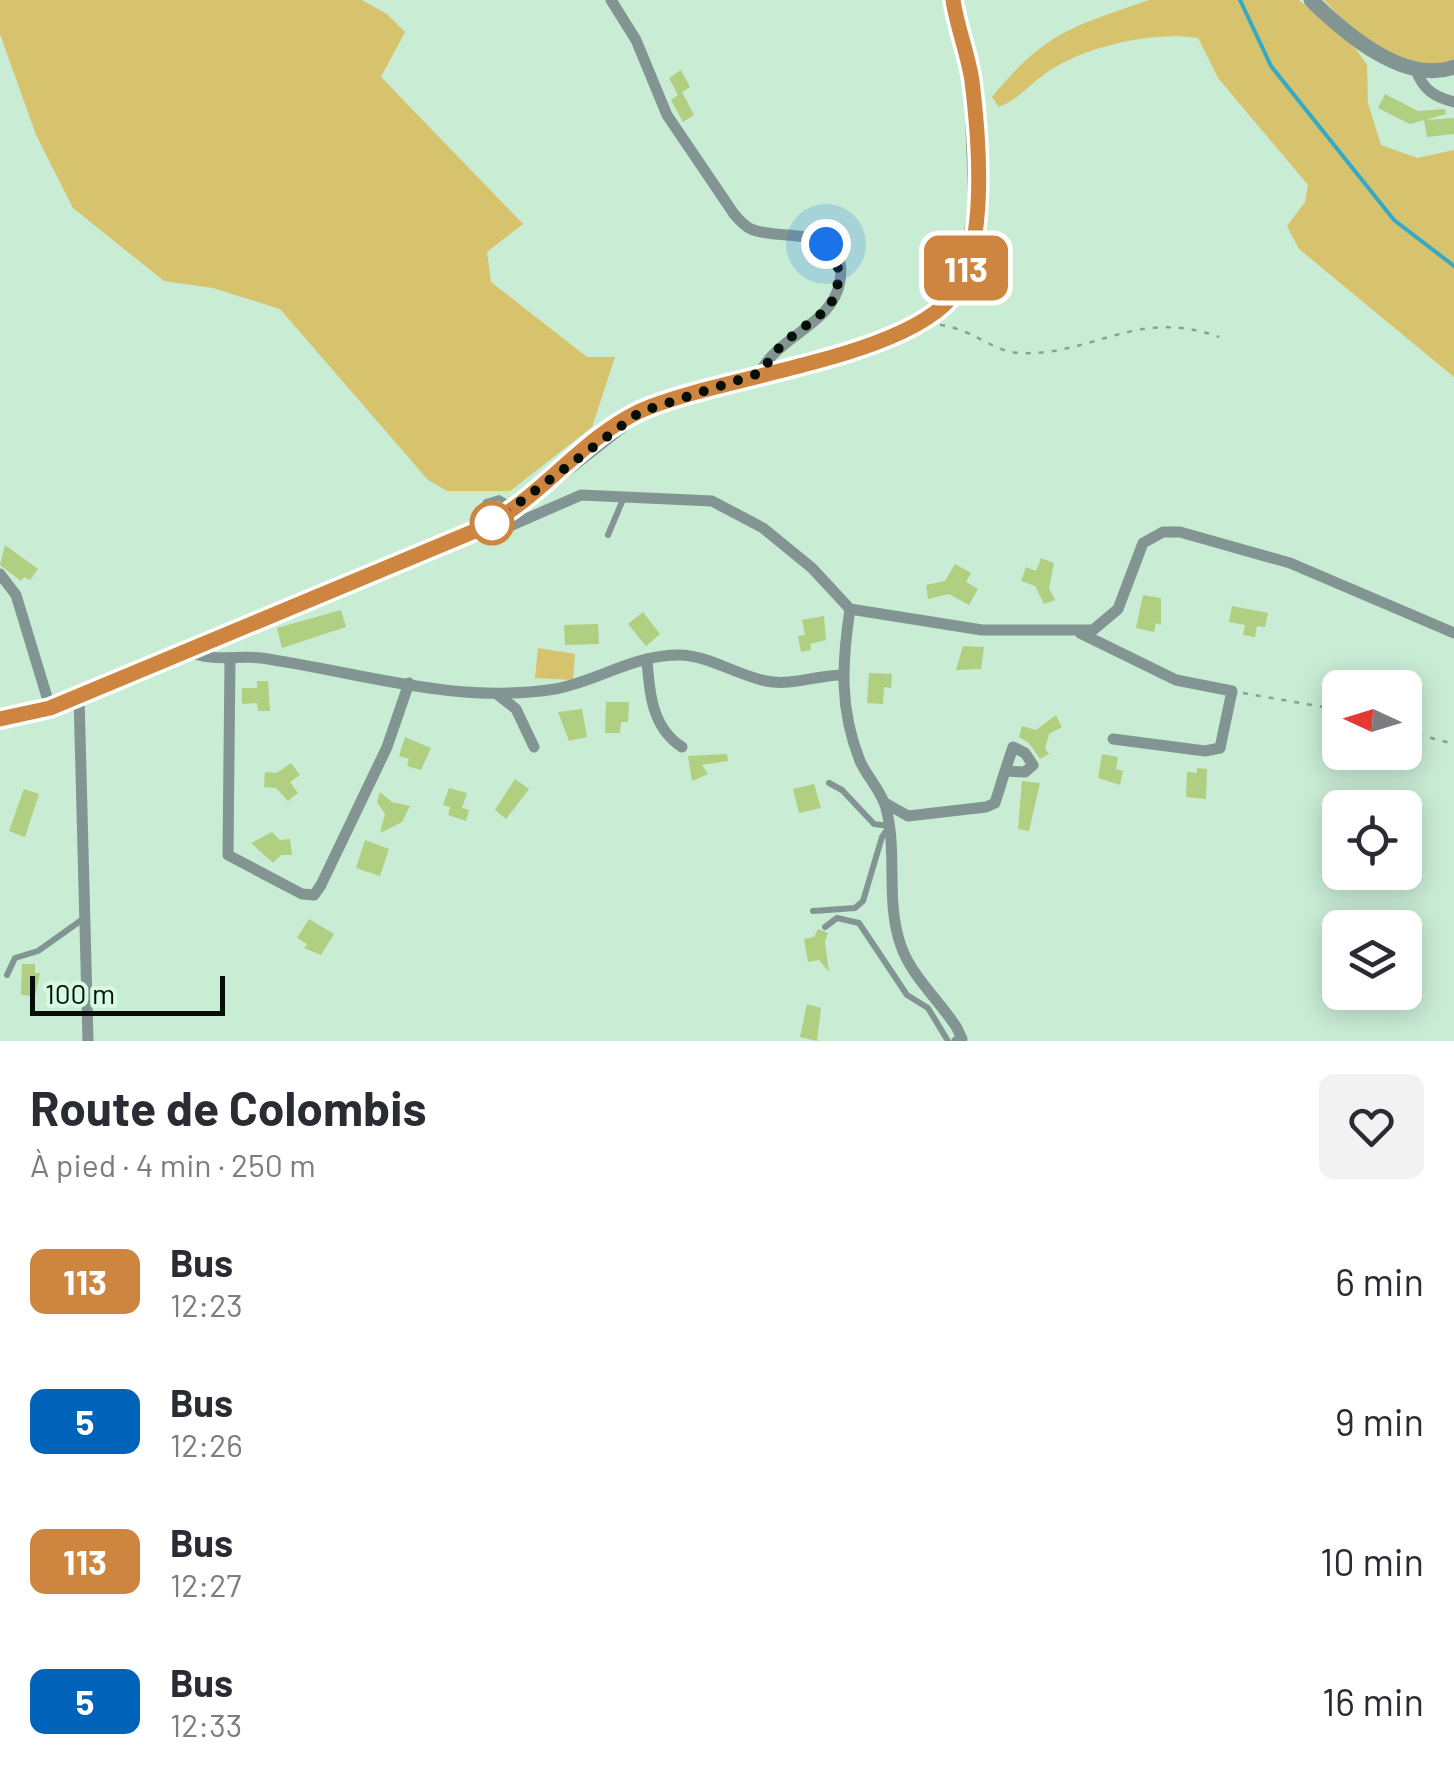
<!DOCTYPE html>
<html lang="fr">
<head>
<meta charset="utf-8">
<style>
	:root { --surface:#fff; --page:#f2f2f3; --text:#2b2b33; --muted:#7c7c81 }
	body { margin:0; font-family:Barlow,sans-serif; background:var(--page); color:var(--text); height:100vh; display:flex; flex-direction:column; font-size:38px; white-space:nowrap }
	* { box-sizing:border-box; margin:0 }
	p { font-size:32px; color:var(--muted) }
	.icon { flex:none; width:55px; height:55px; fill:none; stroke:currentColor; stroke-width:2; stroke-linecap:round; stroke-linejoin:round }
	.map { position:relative; height:1041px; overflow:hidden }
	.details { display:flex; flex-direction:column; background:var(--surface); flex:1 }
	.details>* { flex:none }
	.badge { padding:0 20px; border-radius:15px; font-size:35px; line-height:65px }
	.needle { width:65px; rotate:274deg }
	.fabs { position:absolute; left:1322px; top:670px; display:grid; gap:20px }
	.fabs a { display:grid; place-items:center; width:100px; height:100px; border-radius:15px; background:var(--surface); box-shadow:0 5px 25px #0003; font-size:50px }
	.scale { position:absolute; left:30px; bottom:25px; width:195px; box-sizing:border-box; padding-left:10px; border:5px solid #040f08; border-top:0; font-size:28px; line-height:35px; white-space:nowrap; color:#040f08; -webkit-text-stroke:8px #d6fae2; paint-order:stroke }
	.you { position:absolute; width:50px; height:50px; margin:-25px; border:8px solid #fff; border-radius:50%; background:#1a73e8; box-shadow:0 0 0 15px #1a73e833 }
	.map>.badge { position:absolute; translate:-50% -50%; box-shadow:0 0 0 5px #fff }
	.round { display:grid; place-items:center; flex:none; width:105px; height:105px; border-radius:15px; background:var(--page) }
	.overview { display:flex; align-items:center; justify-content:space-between; height:170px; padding:0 30px }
	h1 { font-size:48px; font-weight:700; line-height:75px }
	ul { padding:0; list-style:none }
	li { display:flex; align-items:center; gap:30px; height:140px; padding:0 30px }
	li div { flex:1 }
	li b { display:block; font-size:38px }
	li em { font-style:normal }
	li .badge { min-width:110px; font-weight:700; text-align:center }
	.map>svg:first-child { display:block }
	.green { fill:#d7c26d }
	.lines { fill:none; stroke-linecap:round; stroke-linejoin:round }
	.stream { stroke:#34aac6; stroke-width:4 }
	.building { fill:#b0cf80 }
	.path { stroke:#87a291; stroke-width:2.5; stroke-dasharray:5 8; stroke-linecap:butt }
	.service { stroke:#829592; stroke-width:6 }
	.minor { stroke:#829592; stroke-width:11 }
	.tertiary { stroke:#829592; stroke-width:15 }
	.line-casing { stroke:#fff; stroke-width:22 }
	.line { stroke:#cd853f; stroke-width:15 }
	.walk { stroke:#040f08; stroke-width:10; stroke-dasharray:0 18 }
	.stop-dot { fill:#fff; stroke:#cd853f; stroke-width:5 }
</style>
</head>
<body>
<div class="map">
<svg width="1454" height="1041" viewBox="0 0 1454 1041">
	<rect width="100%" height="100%" fill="#c9ecd5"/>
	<g class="green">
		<path d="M0 0H362L387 14 405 32 381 77 523 224 487 252 491 282 587 357H615L592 427 510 491H447L428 480 280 309 213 288 164 281 73 208 36 135 0 34Z"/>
		<path d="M1149 0H1299L1355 48 1367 65 1368 103 1381 145 1417 158 1454 150V377L1299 249 1287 226 1305 202 1308 185 1218 78 1198 38C1152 31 1080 47 1042 76 1026 88 1018 99 999 107L992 97C1045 32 1072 27 1149 0Z"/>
		<path d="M1324 0H1454V59C1413 80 1350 29 1324 0Z"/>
		<path d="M538 648 575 654 573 680 535 678Z"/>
	</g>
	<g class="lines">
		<path class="stream" d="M1240 0 1271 66 1394 220 1454 266"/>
	</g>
	<g class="building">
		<path d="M681 70 690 87 682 92 694 115 683 122 671 100 678 95 669 78Z"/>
		<path d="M1385 94 1418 111 1445 109 1446 114 1426 120 1454 118V134L1427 137 1424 120 1410 124 1378 108Z"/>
		<path d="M5 545 38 569 30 580 24 577 21 581 0 565Z"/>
		<path d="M1041 558 1054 563 1049 588 1055 600 1044 604 1035 586 1021 581 1026 567 1036 571Z"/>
		<path d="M955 564 971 573 966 582 978 589 969 605 949 594 928 599 926 585 945 581Z"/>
		<path d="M1143 595 1161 598V625L1156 623 1154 632 1136 628Z"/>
		<path d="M1232 606 1268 613 1265 627 1257 626 1255 637 1243 635 1245 625 1229 622Z"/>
		<path d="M341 610 346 627 282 648 277 628Z"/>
		<path d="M643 612 660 634 646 646 628 624Z"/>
		<path d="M824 616 826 640 810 644 811 650 801 652 798 636 805 635 802 620Z"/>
		<path d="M598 624 599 644 565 645 564 625Z"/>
		<path d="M963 646 984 647 981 669 956 670Z"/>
		<path d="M869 673 892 674 891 688 884 687 883 704 867 703Z"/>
		<path d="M257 681H268L270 711H258L257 703 242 704V688H257Z"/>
		<path d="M606 702H629L628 722H621L620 733H605Z"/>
		<path d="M582 709 587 737 569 741 558 712Z"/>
		<path d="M1056 715 1062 727 1049 734 1045 748 1049 754 1040 759 1029 743 1019 737 1022 726 1036 730Z"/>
		<path d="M405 737 431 748 421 770 407 766 409 759 399 756Z"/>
		<path d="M727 754 728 761 702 765 708 774 692 781 688 756Z"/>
		<path d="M1102 754 1118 757 1116 769 1123 771 1120 785 1098 778Z"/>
		<path d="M291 763 300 775 290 782 298 793 288 801 276 788 264 787 265 772 277 773Z"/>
		<path d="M1197 768 1207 769 1206 799 1186 797 1187 772 1197 773Z"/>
		<path d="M515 779 529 789 506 819 495 810Z"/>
		<path d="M1022 781 1040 783 1029 831 1018 829Z"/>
		<path d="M814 784 821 808 799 813 793 789Z"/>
		<path d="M449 788 467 793 462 808 469 810 466 821 448 815 450 807 443 805Z"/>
		<path d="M24 789 39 794 25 837 9 831Z"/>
		<path d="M380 792 392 802 410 806 402 822 380 833 385 814 377 802Z"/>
		<path d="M272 832 280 840 290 839 292 855H281L273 863 251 843Z"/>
		<path d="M365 840 389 849 380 876 356 868Z"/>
		<path d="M309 919 334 934 321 955 304 948 307 944 297 938Z"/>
		<path d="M818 929 828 933 825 942 829 972 819 960 808 962 804 939 814 937Z"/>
		<path d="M22 964H35V973H40L35 996 21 995Z"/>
		<path d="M807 1004 821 1008 817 1041 800 1037Z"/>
	</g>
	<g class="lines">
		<g class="path">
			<path d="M940 325C973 329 993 352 1020 353 1093 356 1138 307 1219 337"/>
			<path d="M1243 693 1340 710"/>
			<path d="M1405 731 1454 744"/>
		</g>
		<g class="service">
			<path d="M480 525 479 514 486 502 499 498 514 507"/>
			<path d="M608 535 624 497"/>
			<path d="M829 783 842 790 874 824 889 826"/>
			<path d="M813 911 855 908 863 901 882 837 889 827"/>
			<path d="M825 927 837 918 859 923 907 995 928 1008 948 1041"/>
			<path d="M7 975 15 958 38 951 83 919"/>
		</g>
		<g class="minor">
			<path d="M611 0 636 40 667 115 734 214C739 220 744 226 751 229 779 242 849 222 840 281 833 325 778 335 760 373"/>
			<path d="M1416 70C1423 90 1435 97 1454 102"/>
			<path d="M494 522 510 526 581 495 712 501 763 528 812 568 850 609 982 630H1093L1118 609 1143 543 1163 532H1180L1290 563 1454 633"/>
			<path d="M0 574 16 595 50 707"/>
			<path d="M850 609C842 662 839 709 860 761 867 777 881 790 886 808 898 854 885 901 901 946 912 977 939 1000 957 1028L962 1039 957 1041"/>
			<path d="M1080 633 1176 680 1232 691 1220 748 1205 751 1113 739"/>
			<path d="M187 650C209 663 237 655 261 658 359 672 455 705 555 689 598 681 633 655 679 655 707 655 737 675 766 681 790 686 815 676 840 675"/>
			<path d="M230 658 228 855 302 894 314 895 321 885 387 747 409 683"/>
			<path d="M647 659C649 692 652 728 682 747"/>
			<path d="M498 695 516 709 534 747"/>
			<path d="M79 696 88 1041"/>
			<path d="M885 803 908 816 986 807 995 803 1005 771 1025 772 1033 765 1025 753 1013 747 1005 771"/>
		</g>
		<g class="tertiary">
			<path d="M1311 0C1345 33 1404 85 1454 67"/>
			<path d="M0 720 79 696 482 528 532 496 640 411 882 340 942 307 963 277 976 206 971 78 953 0"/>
		</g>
	</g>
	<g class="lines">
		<g class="line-casing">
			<path id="line" d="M0 719 50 708 482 528C541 498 581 439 640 411 717 376 913 358 956 291 988 241 979 138 972 81 968 54 957 27 953 0"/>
		</g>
		<use href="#line" class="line"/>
		<path class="walk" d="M492 523 640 412 760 373 782 344 830 307 841 274 826 244"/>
	</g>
	<circle class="stop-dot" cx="492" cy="523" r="20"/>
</svg>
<div class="fabs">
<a><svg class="needle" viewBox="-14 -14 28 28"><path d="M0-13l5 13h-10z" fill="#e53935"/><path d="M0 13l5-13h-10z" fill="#7c7c81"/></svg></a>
<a><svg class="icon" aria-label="locate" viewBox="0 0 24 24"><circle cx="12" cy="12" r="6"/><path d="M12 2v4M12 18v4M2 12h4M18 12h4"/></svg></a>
<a><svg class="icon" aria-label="layers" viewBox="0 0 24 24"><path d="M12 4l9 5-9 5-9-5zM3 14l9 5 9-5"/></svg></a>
</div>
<div class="scale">100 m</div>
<div class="you" style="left:826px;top:244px"></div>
<b class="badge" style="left:966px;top:268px;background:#cd853f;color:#fff">113</b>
</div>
<section class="details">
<div class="overview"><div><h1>Route de Colombis</h1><p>À pied · 4 min · 250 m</p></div><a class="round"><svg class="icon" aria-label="heart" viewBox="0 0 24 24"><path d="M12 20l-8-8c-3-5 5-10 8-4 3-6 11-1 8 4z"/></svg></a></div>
<ul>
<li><span class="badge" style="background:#cd853f;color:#fff">113</span><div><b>Bus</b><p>12:23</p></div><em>6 min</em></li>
<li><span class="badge" style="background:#0063ba;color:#fff">5</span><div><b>Bus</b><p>12:26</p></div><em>9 min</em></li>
<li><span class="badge" style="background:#cd853f;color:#fff">113</span><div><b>Bus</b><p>12:27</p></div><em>10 min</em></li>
<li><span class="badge" style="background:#0063ba;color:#fff">5</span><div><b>Bus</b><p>12:33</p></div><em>16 min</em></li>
</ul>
</section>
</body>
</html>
